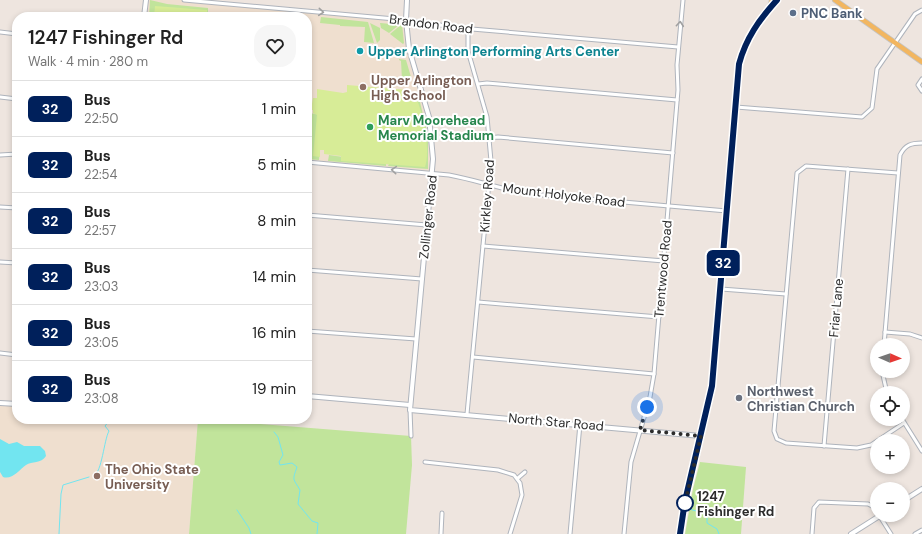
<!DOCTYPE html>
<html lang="en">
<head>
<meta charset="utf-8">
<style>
	:root { --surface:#fff; --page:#f6f6f6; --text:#222; --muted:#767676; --line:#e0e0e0 }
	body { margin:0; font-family:"DM Sans",sans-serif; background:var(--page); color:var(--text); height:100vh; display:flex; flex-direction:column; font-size:15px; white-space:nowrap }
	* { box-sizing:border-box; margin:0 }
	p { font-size:13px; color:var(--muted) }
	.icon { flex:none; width:22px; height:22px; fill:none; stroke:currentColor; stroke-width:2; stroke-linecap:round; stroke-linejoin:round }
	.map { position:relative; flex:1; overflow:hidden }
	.side { position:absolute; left:12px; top:12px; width:300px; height:412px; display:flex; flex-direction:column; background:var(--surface); border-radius:16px; box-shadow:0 2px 6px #0003 }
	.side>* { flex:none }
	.badge { padding:0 8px; border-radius:6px; font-size:14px; line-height:26px }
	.needle { width:26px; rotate:92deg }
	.controls { position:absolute; left:870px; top:338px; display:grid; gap:8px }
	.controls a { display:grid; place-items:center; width:40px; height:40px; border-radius:50%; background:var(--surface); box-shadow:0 2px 6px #0003; font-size:20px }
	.you { position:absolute; width:20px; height:20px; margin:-10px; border:3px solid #fff; border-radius:50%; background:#1a73e8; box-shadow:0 0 0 6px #1a73e833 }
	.map>.badge { position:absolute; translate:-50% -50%; box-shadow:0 0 0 2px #fff }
	.round { display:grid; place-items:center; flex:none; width:42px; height:42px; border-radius:16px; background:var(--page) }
	.headline { display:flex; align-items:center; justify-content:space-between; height:68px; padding:0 16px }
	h1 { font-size:19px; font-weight:600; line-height:30px }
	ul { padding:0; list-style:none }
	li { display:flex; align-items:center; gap:12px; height:56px; padding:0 16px; border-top:1px solid var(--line) }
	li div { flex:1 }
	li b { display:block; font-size:15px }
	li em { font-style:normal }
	li .badge { min-width:44px; font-weight:700; text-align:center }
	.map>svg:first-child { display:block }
	.education { fill:#efdfcf }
	.green { fill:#c1e49b }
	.pitch { fill:#d7ec97 }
	.water { fill:#72e5f0 }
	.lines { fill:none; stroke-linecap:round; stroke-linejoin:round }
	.stream { stroke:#72e5f0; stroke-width:1 }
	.street-casing { stroke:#afb4bc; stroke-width:5 }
	.secondary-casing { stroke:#afb4bc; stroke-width:6 }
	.primary-casing { stroke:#c4c4c4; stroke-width:6 }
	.street { stroke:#fff; stroke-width:3 }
	.secondary { stroke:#fff; stroke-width:4 }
	.primary { stroke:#f2b660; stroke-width:4.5 }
	.oneway { stroke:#a0a0a0 }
	.line-casing { stroke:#fff; stroke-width:9 }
	.line { stroke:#00205b; stroke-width:6 }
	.walk { stroke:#2c2c2c; stroke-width:4; stroke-dasharray:0 7.2 }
	.service-dot { fill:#5c6f8a; stroke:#fff; stroke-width:1.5 }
	.culture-dot { fill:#0f9aa8; stroke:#fff; stroke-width:1.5 }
	.education-dot { fill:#8d6e63; stroke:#fff; stroke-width:1.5 }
	.leisure-dot { fill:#2e9e5b; stroke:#fff; stroke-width:1.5 }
	.worship-dot { fill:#6b7280; stroke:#fff; stroke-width:1.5 }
	.stop-dot { fill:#fff; stroke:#00205b; stroke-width:2 }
	.labels { text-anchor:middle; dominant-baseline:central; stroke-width:4; stroke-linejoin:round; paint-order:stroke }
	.service-label { font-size:13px; font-weight:bold; fill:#4e5e75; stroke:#fff; text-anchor:start }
	.street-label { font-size:13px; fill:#2c2c2c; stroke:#fff }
	.culture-label { font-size:13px; font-weight:bold; fill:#0d838f; stroke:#fff; text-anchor:start }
	.education-label { font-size:13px; font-weight:bold; fill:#785e54; stroke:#fff; text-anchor:start }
	.leisure-label { font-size:13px; font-weight:bold; fill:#27864d; stroke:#fff; text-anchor:start }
	.worship-label { font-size:13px; font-weight:bold; fill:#5b616d; stroke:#fff; text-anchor:start }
	.stop-label { font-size:13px; font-weight:bold; fill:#2c2c2c; stroke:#fff; text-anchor:start }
</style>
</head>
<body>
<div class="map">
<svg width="922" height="534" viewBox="0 0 922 534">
	<rect width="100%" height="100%" fill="#eee5df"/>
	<g class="education">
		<path d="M146 0H184L406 20 409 49 426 106 432 174 307 162V17H144Z"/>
		<path d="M0 403 17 404V419H198L189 534H0Z"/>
	</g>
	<g class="green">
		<path d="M150 0 167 4 208 8V17H149Z"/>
		<path d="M321 17 368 22 374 43 364 42 365 27 340 26V25L320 23Z"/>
		<path d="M370 23 380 28V40L377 43Z"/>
		<path d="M380 23H381L399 25 389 33 381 28Z"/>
		<path d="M402 24 404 43 403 44 390 34Z"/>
		<path d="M399 59 406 60 411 77 409 80 402 82 399 81 402 80 401 61 399 60Z"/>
		<path d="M417 100 420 102 428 136V169L388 166Z"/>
		<path d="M307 113 317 114 322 131 319 160 307 159Z"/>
		<path d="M329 155 386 163V166L328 161Z"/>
		<path d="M198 419 411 436 412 465 406 534H189Z"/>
		<path d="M700 462 746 467 741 534H685L693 489Z"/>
	</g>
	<g class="pitch">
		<path d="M155 6 207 10V17H154Z"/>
		<path d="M347 85 408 90 407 95 416 98C423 112 431 152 425 167L341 161V156L324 154V150H320V157L313 156 317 115 313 113V110H311L313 98H317V89L343 93 347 92Z"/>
	</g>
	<path class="water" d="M0 439 9 444 17 442 24 446H40L45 451 46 456C41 464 32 461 26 465 19 470 12 480 3 477L0 472Z"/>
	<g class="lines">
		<g class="stream">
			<path d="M274 432 278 437 283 455 279 462 280 465 292 463 297 467C292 481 293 478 300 490L298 504 312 521 318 523 317 534"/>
			<path d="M94 476C102 472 104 440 109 431L105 426 109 421"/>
			<path d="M689 509 707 514V523L717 529 719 534"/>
			<path d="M237 510 249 528 251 534"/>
			<path d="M59 534 61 494 63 485 89 477"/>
		</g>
		<g class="street-casing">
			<g id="street">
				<path d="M184 0 406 20 460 28 678 47"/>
				<path d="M0 32 17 34"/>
				<path d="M922 79 918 85 922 91"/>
				<path d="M478 84 487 83 677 100"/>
				<path d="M0 97 17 99"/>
				<path d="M736 107 862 117 872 108 877 69 915 14 922 10"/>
				<path d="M489 138 498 137 673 153"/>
				<path d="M0 155 17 154"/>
				<path d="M307 162 449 175C477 180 503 190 531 194L727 211"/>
				<path d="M898 173 806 166 797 173 774 431 777 439 786 443 857 448 871 445 904 423"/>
				<path d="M0 207 17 208"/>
				<path d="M307 215 427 225"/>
				<path d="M483 246 664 261"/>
				<path d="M0 262 17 263"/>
				<path d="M307 270 422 279"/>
				<path d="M721 289 786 294"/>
				<path d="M478 302 659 317"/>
				<path d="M307 331 416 339"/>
				<path d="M885 332 910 334 922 338"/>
				<path d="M884 345 900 155C905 145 911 143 922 143"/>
				<path d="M0 353 17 355"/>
				<path d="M473 357 654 374"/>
				<path d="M882 371 887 393"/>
				<path d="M410 410 411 436"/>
				<path d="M467 414 491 161 487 117 468 51V28"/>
				<path d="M902 419 922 451"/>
				<path d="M824 446 848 169"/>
				<path d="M425 462 498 470 514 475 520 483 522 495 510 534"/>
				<path d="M518 478 525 472"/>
				<path d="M879 515 891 534"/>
				<path d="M441 534 442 513"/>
				<path d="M570 534 580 424"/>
				<path d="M624 534 631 462 650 397 654 374 678 90 677 65 683 0"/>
				<path d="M812 534 814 508 819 502 868 504 872 506 877 511"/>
				<path d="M915 534 922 530"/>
			</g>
		</g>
		<g class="secondary-casing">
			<g id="secondary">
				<path d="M407 0 406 20 409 49 429 117 433 159 410 410 701 436"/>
				<path d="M144 17 146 0"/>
				<path d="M307 396 410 405"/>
				<path d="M0 403 17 404"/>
				<path d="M903 501 922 489"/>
				<path d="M680 534C688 479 707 427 714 371L739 64C746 38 759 20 777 0"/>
				<path d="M851 534 881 515"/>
			</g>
		</g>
		<g class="primary-casing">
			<g id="primary">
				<path d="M835 0 922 62"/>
				<path d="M770 7 772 0"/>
			</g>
		</g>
		<use href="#street" class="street"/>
		<use href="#secondary" class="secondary"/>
		<use href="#primary" class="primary"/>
	</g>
	<defs><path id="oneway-chevron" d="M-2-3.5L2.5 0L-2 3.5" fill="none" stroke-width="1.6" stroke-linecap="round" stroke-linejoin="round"/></defs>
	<g class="oneway">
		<use href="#oneway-chevron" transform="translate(321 12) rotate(5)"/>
		<use href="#oneway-chevron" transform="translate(680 24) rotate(-85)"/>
		<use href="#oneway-chevron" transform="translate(394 170) rotate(-175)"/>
	</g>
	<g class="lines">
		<g class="line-casing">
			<path id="line" d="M680 534 685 501 712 386 739 64C746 38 759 20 777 0"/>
		</g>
		<use href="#line" class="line"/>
		<path class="walk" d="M647 407 640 430 701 436 685 503"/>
	</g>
	<circle class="service-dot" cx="793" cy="13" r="4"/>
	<circle class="culture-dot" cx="360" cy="51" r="4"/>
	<g class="education-dot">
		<circle cx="363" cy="87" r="4"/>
		<circle cx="97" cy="476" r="4"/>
	</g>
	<circle class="leisure-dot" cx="370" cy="127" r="4"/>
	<circle class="worship-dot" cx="739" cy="398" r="4"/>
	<circle class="stop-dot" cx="685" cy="503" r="8"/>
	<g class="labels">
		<g class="service-label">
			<text x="801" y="13">PNC Bank</text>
		</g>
		<g class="street-label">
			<text transform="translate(431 24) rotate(7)">Brandon Road</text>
			<text transform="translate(564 195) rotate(7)">Mount Holyoke Road</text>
			<text transform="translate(487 196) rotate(-86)">Kirkley Road</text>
			<text transform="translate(428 217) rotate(-84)">Zollinger Road</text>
			<text transform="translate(663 269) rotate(-85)">Trentwood Road</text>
			<text transform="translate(836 308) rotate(-85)">Friar Lane</text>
			<text transform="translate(556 422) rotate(5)">North Star Road</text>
		</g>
		<g class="culture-label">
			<text x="368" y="51">Upper Arlington Performing Arts Center</text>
		</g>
		<g class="education-label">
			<text x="371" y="80">Upper Arlington<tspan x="371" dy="15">High School</tspan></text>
			<text x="105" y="469">The Ohio State<tspan x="105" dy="15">University</tspan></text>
		</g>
		<g class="leisure-label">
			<text x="378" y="120">Marv Moorehead<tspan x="378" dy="15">Memorial Stadium</tspan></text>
		</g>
		<g class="worship-label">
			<text x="747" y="391">Northwest<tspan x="747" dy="15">Christian Church</tspan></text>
		</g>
		<g class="stop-label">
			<text x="697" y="496">1247<tspan x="697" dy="15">Fishinger Rd</tspan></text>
		</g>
	</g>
</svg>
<div class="controls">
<a><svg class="needle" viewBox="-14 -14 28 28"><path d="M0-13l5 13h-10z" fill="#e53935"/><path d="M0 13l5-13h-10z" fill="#767676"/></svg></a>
<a><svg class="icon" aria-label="locate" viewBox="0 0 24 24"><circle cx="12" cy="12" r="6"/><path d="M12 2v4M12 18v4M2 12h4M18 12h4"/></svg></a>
<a>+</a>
<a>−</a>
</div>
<div class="you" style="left:647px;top:407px"></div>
<b class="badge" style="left:723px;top:263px;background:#00205b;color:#fff">32</b>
<section class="side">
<div class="headline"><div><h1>1247 Fishinger Rd</h1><p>Walk · 4 min · 280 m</p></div><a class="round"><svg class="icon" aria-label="heart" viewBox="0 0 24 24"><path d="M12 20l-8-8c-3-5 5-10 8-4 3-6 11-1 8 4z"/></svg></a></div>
<ul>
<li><span class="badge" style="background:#00205b;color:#fff">32</span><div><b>Bus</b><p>22:50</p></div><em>1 min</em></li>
<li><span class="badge" style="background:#00205b;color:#fff">32</span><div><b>Bus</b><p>22:54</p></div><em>5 min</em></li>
<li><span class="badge" style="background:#00205b;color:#fff">32</span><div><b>Bus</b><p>22:57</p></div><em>8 min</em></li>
<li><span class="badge" style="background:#00205b;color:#fff">32</span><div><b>Bus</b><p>23:03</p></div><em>14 min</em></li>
<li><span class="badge" style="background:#00205b;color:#fff">32</span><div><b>Bus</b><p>23:05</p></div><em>16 min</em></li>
<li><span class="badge" style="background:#00205b;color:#fff">32</span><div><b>Bus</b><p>23:08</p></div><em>19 min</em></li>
</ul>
</section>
</div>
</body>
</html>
